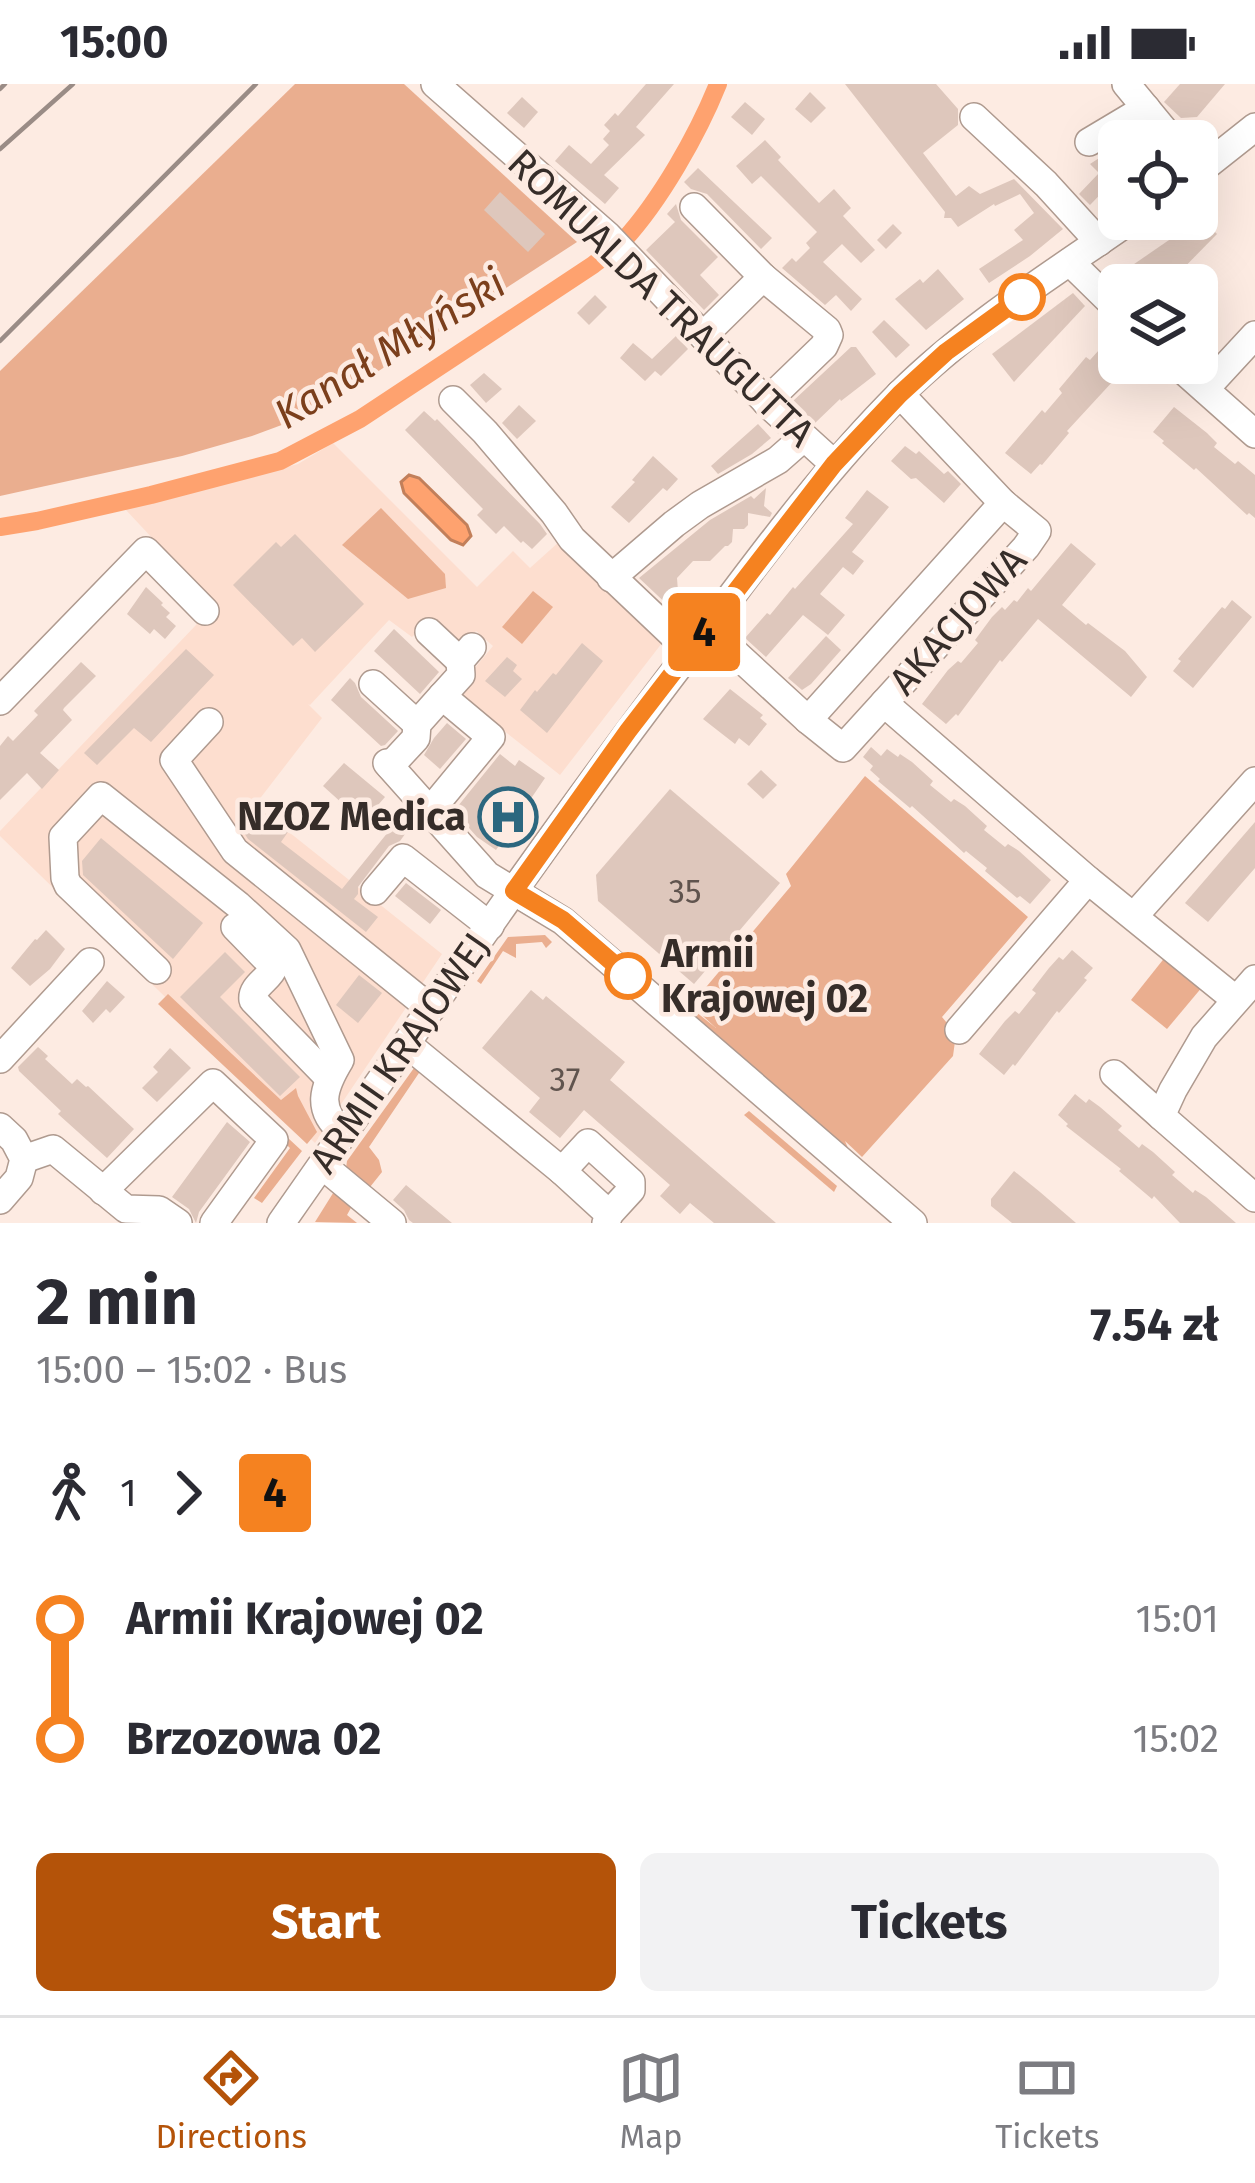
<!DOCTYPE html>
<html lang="en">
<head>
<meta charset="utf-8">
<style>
	:root { --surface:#fff; --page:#f2f2f3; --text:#2b2b33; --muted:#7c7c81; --line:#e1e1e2; --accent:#b45309 }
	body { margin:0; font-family:"Fira Sans",sans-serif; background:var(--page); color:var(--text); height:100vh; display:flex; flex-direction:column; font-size:45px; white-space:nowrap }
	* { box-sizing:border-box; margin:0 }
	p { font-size:39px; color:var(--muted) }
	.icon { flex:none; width:66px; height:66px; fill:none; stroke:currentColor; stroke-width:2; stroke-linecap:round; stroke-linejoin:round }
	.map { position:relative; height:1139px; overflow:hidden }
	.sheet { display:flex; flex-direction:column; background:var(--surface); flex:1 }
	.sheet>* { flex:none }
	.badge { padding:0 24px; border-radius:9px; font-size:42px; line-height:78px }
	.controls { position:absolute; left:1098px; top:36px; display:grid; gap:24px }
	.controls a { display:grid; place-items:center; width:120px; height:120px; border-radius:18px; background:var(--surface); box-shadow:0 12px 48px #0002; font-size:60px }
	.map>.badge { position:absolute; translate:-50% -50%; box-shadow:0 0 0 6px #fff }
	.legs { display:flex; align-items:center; gap:18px; height:132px; padding:0 36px; font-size:39px }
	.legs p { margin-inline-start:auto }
	.overview { display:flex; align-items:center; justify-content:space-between; height:204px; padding:0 36px }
	h1 { font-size:66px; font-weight:700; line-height:90px }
	.action { display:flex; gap:24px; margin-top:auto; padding:24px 36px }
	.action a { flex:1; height:138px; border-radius:18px; background:var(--accent); color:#fff; font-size:48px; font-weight:700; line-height:138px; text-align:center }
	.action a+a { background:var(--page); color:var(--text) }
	ul { padding:0 36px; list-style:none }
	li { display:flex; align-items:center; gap:42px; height:120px; font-size:45px }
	li i { display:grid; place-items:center; width:18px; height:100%; margin:0 15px; background:currentColor }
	li i::after { content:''; width:30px; height:30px; margin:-15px; border:9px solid; border-radius:50%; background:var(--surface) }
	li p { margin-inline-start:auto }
	li:first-child i { background:linear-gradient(#0000 50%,currentColor 0) }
	li:last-child i { background:linear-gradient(currentColor 50%,#0000 0) }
	.status { display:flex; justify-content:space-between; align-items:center; height:84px; padding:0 60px; background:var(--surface); direction:ltr }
	.status svg { height:33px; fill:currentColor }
	.tab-bar { display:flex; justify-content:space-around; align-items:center; height:168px; border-top:3px solid var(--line); background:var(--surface); font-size:33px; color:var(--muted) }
	.tab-bar a { display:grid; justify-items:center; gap:6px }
	.tab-bar .on { color:var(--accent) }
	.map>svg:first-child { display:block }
	.built { fill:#fddecf }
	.green { fill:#eaae8f }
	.water { fill:#fea26f; stroke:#c27f5a; stroke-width:3 }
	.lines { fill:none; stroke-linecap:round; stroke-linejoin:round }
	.canal { stroke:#fea26f; stroke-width:18 }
	.building { fill:#dec7bc }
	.minor-casing { stroke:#af9a8f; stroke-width:30 }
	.minor { stroke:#fff; stroke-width:27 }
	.rail { stroke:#9a8c86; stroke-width:4.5 }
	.line-1-casing { stroke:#fff; stroke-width:27 }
	.line-1 { stroke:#f58220; stroke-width:18 }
	.stop-1-dot { fill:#fff; stroke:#f58220; stroke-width:6 }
	.labels { text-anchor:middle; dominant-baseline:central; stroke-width:9; stroke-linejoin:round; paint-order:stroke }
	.number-label { font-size:33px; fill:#60544e }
	.street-label { font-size:39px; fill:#362d29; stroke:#fdebe2 }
	.poi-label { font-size:39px; font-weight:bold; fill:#362d29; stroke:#fdebe2; text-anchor:end }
	.stop-label { font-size:39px; font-weight:bold; fill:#362d29; stroke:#fdebe2; text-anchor:start }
	.water-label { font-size:42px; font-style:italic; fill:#7b3f1c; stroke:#fdebe2 }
</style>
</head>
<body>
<div class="status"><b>15:00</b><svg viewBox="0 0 49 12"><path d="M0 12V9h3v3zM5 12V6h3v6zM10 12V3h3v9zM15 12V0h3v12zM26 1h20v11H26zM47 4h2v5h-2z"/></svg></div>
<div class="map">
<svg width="1255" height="1139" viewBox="0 0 1255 1139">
	<rect width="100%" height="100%" fill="#fdebe2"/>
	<path class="built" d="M333 359 477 503 513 467 530 484 560 457 662 559 560 691 455 608 493 562 476 547 458 566 427 538 412 553 389 536 310 621 308 620 322 634 255 721 442 870 315 1059 0 752V747L215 521 125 425 298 380Z"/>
	<g class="green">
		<path d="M295 0H404L577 158 314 329 252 352 182 372 0 412V287Z"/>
		<path d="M381 424 445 490 446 504 408 515 342 461Z"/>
		<path d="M533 507 553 523 522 560 502 543Z"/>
		<path d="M865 692 1028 833 942 933 956 950 953 972 862 1073 845 1057 848 1064 677 918 680 915 716 944 691 921 791 802 786 790Z"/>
		<path d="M545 851 552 858 546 864 542 858 516 860V874L503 867 481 900 477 897 508 853Z"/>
		<path d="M1166 872 1203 902 1167 945 1131 916Z"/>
		<path d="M168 910 281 1016 296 1004 298 1012 317 1048 307 1060 158 920Z"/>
		<path d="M414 984 421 986 369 1063 379 1076 382 1088 370 1103 346 1084 347 1077Z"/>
		<path d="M227 1004H234L302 1067 262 1119 254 1114 290 1064Z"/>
		<path d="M749 1027 837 1102 834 1108 744 1031Z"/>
		<path d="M335 1106 353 1120 347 1131 357 1139 315 1138Z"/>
	</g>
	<path class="water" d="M409 391 419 394 467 441 471 452 463 461 451 456 404 409 401 398Z"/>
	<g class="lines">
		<path class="canal" d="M0 443 37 437 151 411 280 377 360 335 593 181C603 173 615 166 623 157 660 117 698 50 718 0"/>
	</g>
	<g class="building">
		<path d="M646 0H674L636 43 645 51 604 91 619 104 605 120 555 77 569 61 591 80 609 61 603 55 610 47 604 41 615 29 618 32Z"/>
		<path d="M845 0H936L958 25V41L923 69 956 112 969 102 980 110 1014 95 1063 145 1030 172 989 199 979 185 1023 156 1014 146 1034 129 1020 110 995 122 994 120 958 143 951 134H944L945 128Z"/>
		<path d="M1180 0H1225L1197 33 1181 34 1164 18Z"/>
		<path d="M810 8 826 24 811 39 795 25Z"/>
		<path d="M522 13 538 28 524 44 507 29Z"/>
		<path d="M745 18 765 35 752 51 731 33Z"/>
		<path d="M765 56 781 73 778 76 819 119 834 105 851 124 843 132 875 166 861 179 842 160 823 178 862 215 851 227 836 211 825 221 782 184 792 174 796 178 810 164 806 159 817 148 761 92 752 100 736 82Z"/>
		<path d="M1119 61V91L1090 121 1079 110 1099 89 1090 80Z"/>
		<path d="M698 84 772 154 761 165 707 110 691 105 684 98Z"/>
		<path d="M500 108 545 150 528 168 484 126Z"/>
		<path d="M676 120 681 136 718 173 700 191 719 211 704 226 646 166 675 138 667 130Z"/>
		<path d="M1201 134 1217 150 1167 201H1138L1124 187Z"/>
		<path d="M893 140 902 149 886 165 877 156Z"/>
		<path d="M938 185 964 215 926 246 895 215 920 195 923 199Z"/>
		<path d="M1073 209 1085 222 1014 298 992 270Z"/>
		<path d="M595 211 607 223 589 241 577 229Z"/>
		<path d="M884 236 910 261 896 274 872 248Z"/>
		<path d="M676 252 688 265 661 292 655 287 645 297 620 274 633 259 652 275Z"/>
		<path d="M851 263H856L876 290 841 317 840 315 815 339 793 317Z"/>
		<path d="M1099 266 1120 283 1111 294 1114 296 1067 347 1069 349 1042 381 1040 380 1031 390 1005 369 1042 326 1045 329 1062 309 1059 305 1086 273 1090 276Z"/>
		<path d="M484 289 502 305 486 319 470 301Z"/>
		<path d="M519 321 536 337 517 355 502 339Z"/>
		<path d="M1174 323 1207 349 1217 359 1214 363 1235 380 1238 377 1255 391V434L1249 429 1247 431 1196 384 1194 386 1162 359 1164 357 1153 348Z"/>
		<path d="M424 327 435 337 437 335 540 440 547 450 532 465 523 457 521 459 504 442 496 450 477 431 483 425 405 346Z"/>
		<path d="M758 340 771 354 752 370 718 390 711 382Z"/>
		<path d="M905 362 916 370 919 367 944 390 948 387 961 400 944 419 916 394 911 395 891 377Z"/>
		<path d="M653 372 678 395 667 407 663 404 629 439 611 423 635 398 632 396Z"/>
		<path d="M766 404 764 422 772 429 770 433 748 429V441L744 445H733L732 458 728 462H725L710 477H693L677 494 679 521 674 527 639 494 710 436 751 412 754 415Z"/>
		<path d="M867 406 889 423 852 468 864 477 853 491 843 483 820 510 845 531 828 551 803 531 766 573 745 554 767 529 770 531 793 503 795 505 853 440 845 434Z"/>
		<path d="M295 450 364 520 315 568 302 554 293 562 233 501 276 458 281 463Z"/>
		<path d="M1071 459 1096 480 1062 521 1086 541 1088 539 1125 567 1147 593 1131 613 1038 535 1002 578 1000 576 958 632 956 630 946 640 922 620 948 586 958 577 961 579 978 559 975 556 992 533 1002 523 1005 526 1014 516 1017 518 1028 504 1031 507Z"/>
		<path d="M146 503 163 519 161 521 170 529 166 533 176 542 165 555 154 545 150 550 127 530Z"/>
		<path d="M1232 516 1252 533 1193 604 1173 587 1181 577 1178 575 1222 523 1225 525Z"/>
		<path d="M394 545 439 588 420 610 374 567Z"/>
		<path d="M826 552 841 566 811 600 802 606 788 594Z"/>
		<path d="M582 559 603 577 547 649 520 626 535 606 537 608 553 589 556 591Z"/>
		<path d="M186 565 214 591 151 658 134 644 97 681 84 669Z"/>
		<path d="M507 573 517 581 513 587 522 595 505 613 485 597Z"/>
		<path d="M81 578 96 592 64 624 63 626 72 636 40 669 59 686 42 705 27 689 0 716V662L8 652 13 657 38 631 34 627Z"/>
		<path d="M350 594 355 599 361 613 398 647 385 661 381 662 331 616Z"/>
		<path d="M730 605 763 631 760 634 767 640 749 662 739 654 735 660 703 635Z"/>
		<path d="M447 639 466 655 440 685 424 671 434 654Z"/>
		<path d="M871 663 881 672 887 665 898 673 900 670 912 678 933 697 930 701 951 718 954 715 965 722 987 742 984 746 1005 763 1008 760 1019 767 1051 796 1030 820 1020 812 1017 814 985 787 987 784 966 767 964 769 912 722 910 724 878 697 880 695 870 686 873 682 863 673Z"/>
		<path d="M500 670 515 682 519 676 545 694 496 766 477 753 454 727Z"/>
		<path d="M344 679 385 713 363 738 323 702Z"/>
		<path d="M761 686 777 701 763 715 747 700Z"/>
		<path d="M670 705 780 799 694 900 598 817 596 791Z"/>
		<path d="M254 721 288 748 281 758 342 805 397 737 408 746 400 757 389 762 358 803V810L354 815 378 833 366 848 248 755 239 741Z"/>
		<path d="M1255 738V784L1208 838 1185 819Z"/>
		<path d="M101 754 203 839 173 875 83 791 82 777Z"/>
		<path d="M406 799 441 826 430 840 395 812Z"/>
		<path d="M46 846 65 865 50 885 30 902 11 884 35 855 37 856Z"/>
		<path d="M1072 866 1093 884 1084 894 1087 896 1059 929 1057 927 1015 982 1013 980 1004 991 979 970 1005 937 1015 927 1019 930 1036 909 1032 906 1049 884 1059 873 1063 876Z"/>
		<path d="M225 868 245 888 220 913 300 993 280 1012 180 913Z"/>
		<path d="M359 891 382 909 358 939 336 921Z"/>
		<path d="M107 897 125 913 110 929 106 925 93 939 82 927Z"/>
		<path d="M531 906 543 916 546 912 625 978 610 996 776 1139H714L690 1119 680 1130 660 1112 670 1101 584 1026 560 1054 529 1028 540 1014 482 964Z"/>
		<path d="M38 963 48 972 45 975 72 1000 77 995 86 1003 88 1002 134 1045 107 1074 58 1030 61 1027 19 987 18 983Z"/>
		<path d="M170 964 191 984 157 1018 142 1004 158 988 153 983Z"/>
		<path d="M1075 1010 1086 1019 1089 1015 1100 1023 1122 1042 1118 1046 1139 1064 1142 1060 1153 1068 1175 1088 1172 1091 1193 1109 1195 1106 1206 1113 1236 1139H1180L1154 1112 1152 1115 1119 1087 1121 1085 1066 1042 1068 1040 1058 1031Z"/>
		<path d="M227 1038 250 1058 199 1128 196 1139 189 1125 172 1113Z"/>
		<path d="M1014 1087 1040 1108 1076 1139H1012L991 1122V1115Z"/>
		<path d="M406 1101 452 1139H413L409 1136 404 1126 393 1116Z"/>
	</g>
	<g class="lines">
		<g class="minor-casing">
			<g id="minor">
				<path d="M435 0 608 152 770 322 834 380"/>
				<path d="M1126 0 1173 57"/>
				<path d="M974 33 1046 100 1099 158"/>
				<path d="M1089 58 1146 24"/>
				<path d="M1197 89 1255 43"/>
				<path d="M694 123 763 193"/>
				<path d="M1070 178 1119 226"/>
				<path d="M703 252 763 193 827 246 829 251 824 262 766 318"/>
				<path d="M1175 279 1255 350"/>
				<path d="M1205 305 1255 251"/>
				<path d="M900 310 1003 419 1037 447 1026 463 884 619 1088 796 1236 916"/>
				<path d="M453 316 485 348 554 429 572 455 690 567"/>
				<path d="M611 494 674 440 700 421 778 376 803 354"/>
				<path d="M706 545 723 558 808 636 1003 419"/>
				<path d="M429 548 460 577"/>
				<path d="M373 600 417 640"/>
				<path d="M442 612 461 591 460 577 472 563"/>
				<path d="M0 617 146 467 205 527"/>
				<path d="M808 636 843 664 884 619"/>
				<path d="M209 638 174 676 235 767 431 925"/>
				<path d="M387 679 487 791 563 837 913 1139"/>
				<path d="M390 682 416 654 417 640 442 612 491 653 429 728"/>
				<path d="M375 807 403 774 490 842"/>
				<path d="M1134 832 1255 697"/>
				<path d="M235 843 274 883C270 895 251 902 253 916L329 994"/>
				<path d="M157 886 68 801 65 794 63 753 101 712 238 821 287 866 340 976C323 1004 315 1026 344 1049"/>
				<path d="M1255 895 1204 953 1173 1006 1161 1032 1255 1114"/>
				<path d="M959 946 1088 796"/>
				<path d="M407 960 562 1087 609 1130 606 1139"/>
				<path d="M0 975 90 878"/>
				<path d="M1114 990 1161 1032"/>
				<path d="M0 1043 14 1056 24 1075 19 1094 0 1116"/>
				<path d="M24 1075 53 1065 126 1125 159 1126 178 1139"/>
				<path d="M322 1081 392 1139"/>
				<path d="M562 1087 588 1059 631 1098V1106L609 1130"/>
				<path d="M103 1107 213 999 274 1056 214 1139"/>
				<path d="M281 1139C415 948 546 755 688 570 755 481 821 389 900 310 969 242 1053 190 1132 135"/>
			</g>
		</g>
		<use href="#minor" class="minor"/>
		<g class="rail">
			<path d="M0 5 5 0"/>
			<path d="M0 65 73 0"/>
			<path d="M0 257 256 0"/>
		</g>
	</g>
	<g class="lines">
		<g class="line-1-casing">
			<path id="line-1" d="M628 892 563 836 514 807 628 647 834 380 900 310 946 268 1022 213"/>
		</g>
		<use href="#line-1" class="line-1"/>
	</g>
	<defs>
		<g id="hospital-ring" transform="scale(3)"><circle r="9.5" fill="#fdebe2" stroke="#2c677f" stroke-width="1.5"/><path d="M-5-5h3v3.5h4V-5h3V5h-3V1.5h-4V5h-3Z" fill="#2c677f"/></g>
	</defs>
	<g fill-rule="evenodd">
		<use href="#hospital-ring" x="508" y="733"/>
	</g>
	<g class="stop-1-dot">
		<circle cx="1022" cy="213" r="21"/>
		<circle cx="628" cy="892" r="21"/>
	</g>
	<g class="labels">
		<g class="number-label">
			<text x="685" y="808">35</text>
			<text x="565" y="996">37</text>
		</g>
		<g class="street-label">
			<text transform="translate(661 214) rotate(44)">ROMUALDA TRAUGUTTA</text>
			<text transform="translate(958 537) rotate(-48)">AKACJOWA</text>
			<text transform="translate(400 969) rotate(-55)">ARMII KRAJOWEJ</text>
		</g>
		<g class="poi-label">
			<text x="466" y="733">NZOZ Medica</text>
		</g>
		<g class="stop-label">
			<text x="661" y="870">Armii<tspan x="661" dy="45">Krajowej 02</tspan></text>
		</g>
		<g class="water-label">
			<text transform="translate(390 265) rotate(-32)">Kanał Młyński</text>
		</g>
	</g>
</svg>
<div class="controls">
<a><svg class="icon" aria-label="locate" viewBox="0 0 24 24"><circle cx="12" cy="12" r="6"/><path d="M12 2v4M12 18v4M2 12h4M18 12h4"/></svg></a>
<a><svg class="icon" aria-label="layers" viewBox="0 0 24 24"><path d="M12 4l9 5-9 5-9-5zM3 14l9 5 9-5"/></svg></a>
</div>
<b class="badge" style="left:704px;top:548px;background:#f58220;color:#111">4</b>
</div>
<section class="sheet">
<div class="overview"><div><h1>2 min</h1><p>15:00 – 15:02 · Bus</p></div><b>7.54 zł</b></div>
<div class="legs"><svg class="icon" aria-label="walk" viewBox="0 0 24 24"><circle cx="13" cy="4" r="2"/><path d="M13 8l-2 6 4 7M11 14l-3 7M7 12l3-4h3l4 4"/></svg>1<svg class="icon" aria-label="forward" viewBox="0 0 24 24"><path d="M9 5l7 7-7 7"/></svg><b class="badge" style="background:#f58220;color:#111">4</b></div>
<ul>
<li><i style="color:#f58220"></i><b>Armii Krajowej 02</b><p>15:01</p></li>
<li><i style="color:#f58220"></i><b>Brzozowa 02</b><p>15:02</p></li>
</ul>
<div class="action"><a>Start</a><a>Tickets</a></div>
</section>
<nav class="tab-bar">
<a class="on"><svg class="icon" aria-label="directions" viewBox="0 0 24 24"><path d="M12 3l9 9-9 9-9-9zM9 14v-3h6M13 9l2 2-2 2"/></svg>Directions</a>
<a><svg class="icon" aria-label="map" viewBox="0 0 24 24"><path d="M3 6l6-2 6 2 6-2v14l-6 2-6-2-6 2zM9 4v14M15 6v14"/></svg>Map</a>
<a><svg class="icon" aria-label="tickets" viewBox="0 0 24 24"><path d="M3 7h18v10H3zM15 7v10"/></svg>Tickets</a>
</nav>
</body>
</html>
